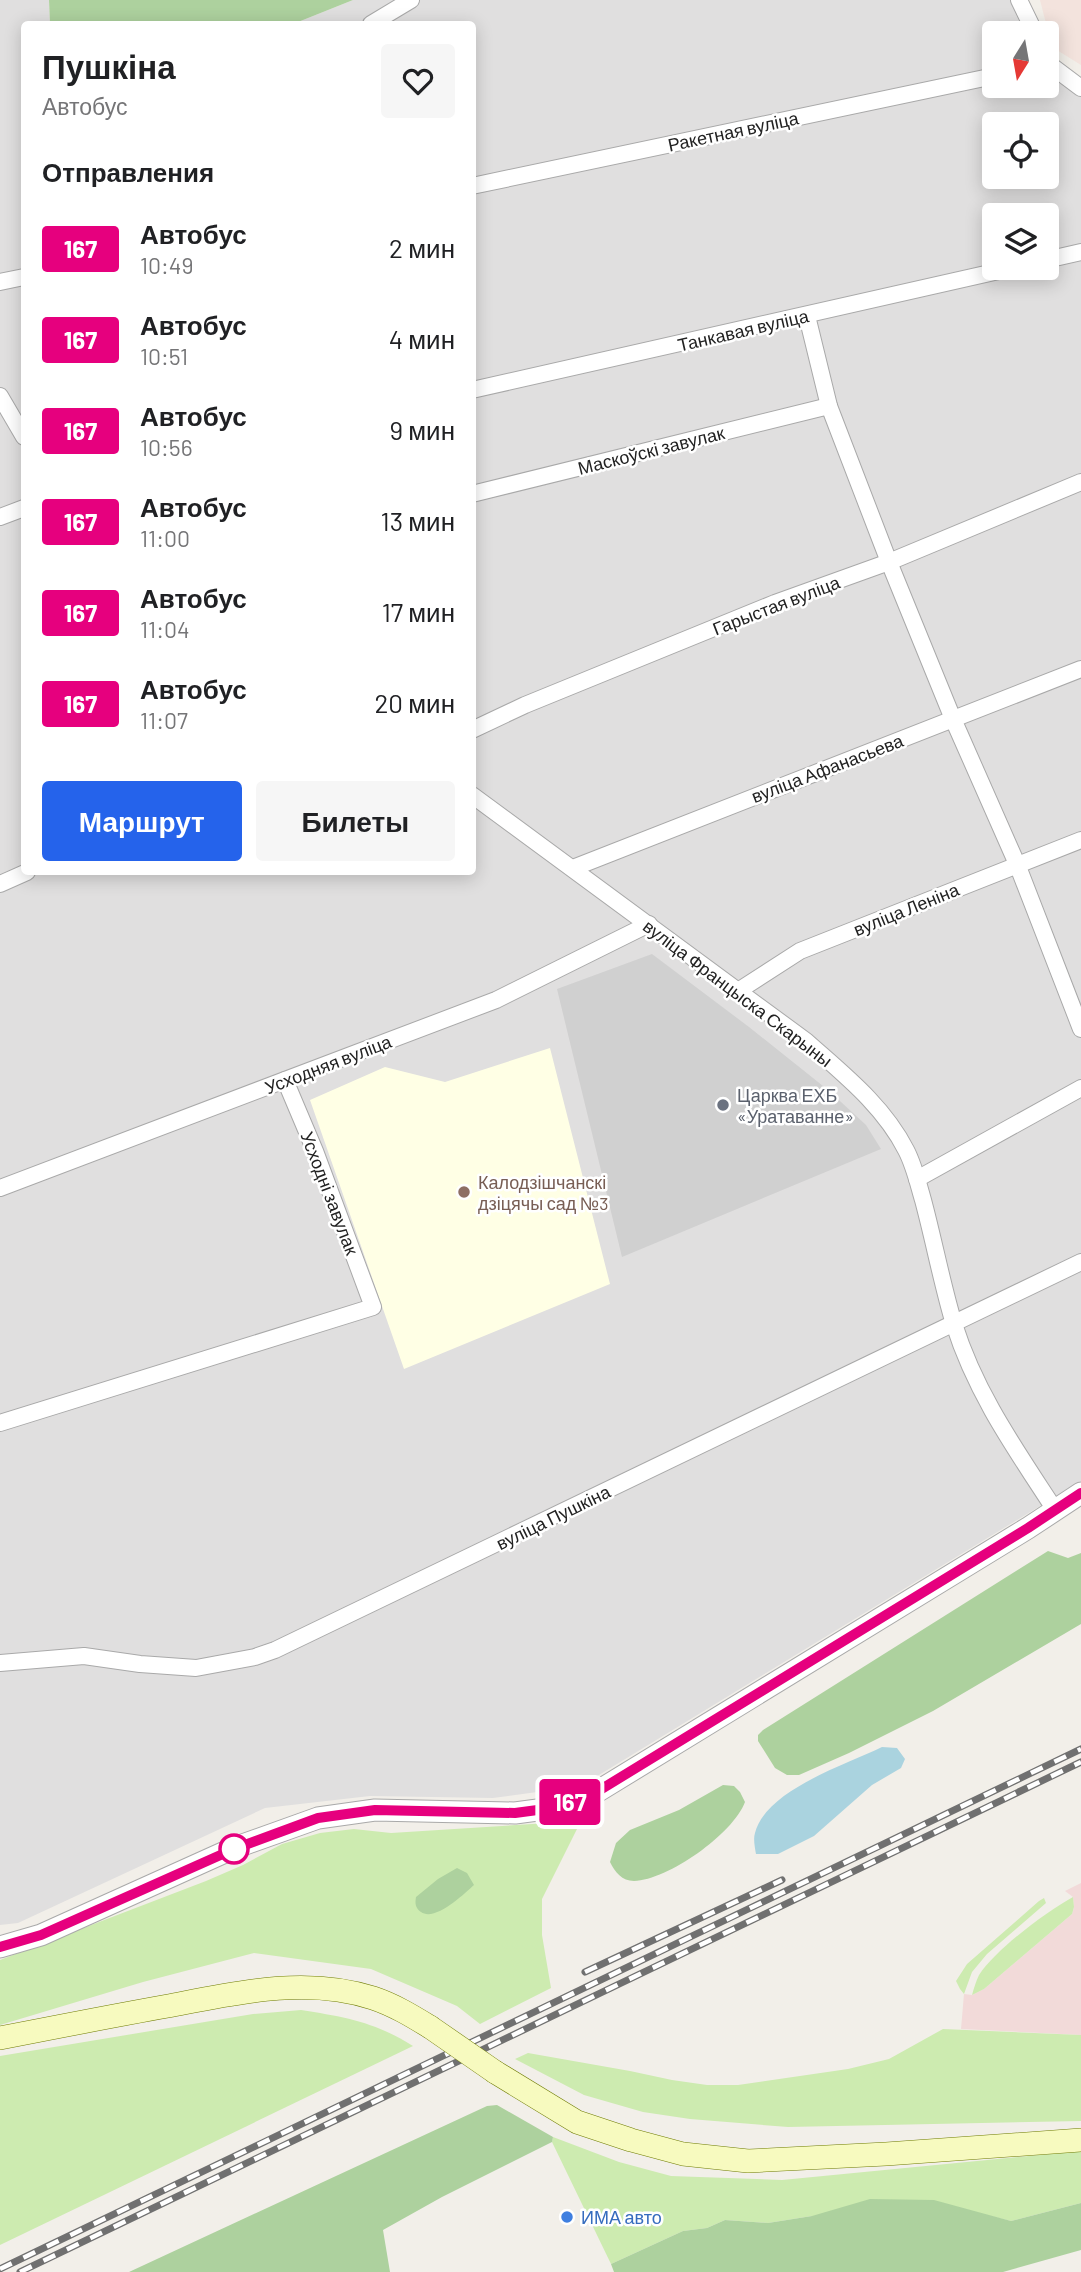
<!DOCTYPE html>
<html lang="ru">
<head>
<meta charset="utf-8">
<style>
	:root { --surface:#fff; --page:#f6f6f6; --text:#202124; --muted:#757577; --accent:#2563eb }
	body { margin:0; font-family:Barlow,sans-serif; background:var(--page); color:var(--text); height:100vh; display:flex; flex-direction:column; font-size:26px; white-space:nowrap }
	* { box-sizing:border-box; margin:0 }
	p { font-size:23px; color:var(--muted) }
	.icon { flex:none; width:38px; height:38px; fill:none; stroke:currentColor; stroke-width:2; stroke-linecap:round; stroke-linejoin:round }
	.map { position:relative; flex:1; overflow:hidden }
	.side { position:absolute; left:21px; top:21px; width:455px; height:854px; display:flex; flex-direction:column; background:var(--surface); border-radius:7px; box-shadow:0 4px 18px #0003 }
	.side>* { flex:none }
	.badge { padding:0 14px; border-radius:5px; font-size:24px; line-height:46px }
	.needle { width:46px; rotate:191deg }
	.tools { position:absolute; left:982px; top:21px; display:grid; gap:14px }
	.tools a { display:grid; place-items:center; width:77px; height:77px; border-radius:7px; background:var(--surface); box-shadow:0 4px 18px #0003; font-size:35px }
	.map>.badge { position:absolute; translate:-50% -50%; box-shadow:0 0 0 4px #fff }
	h2 { padding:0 21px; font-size:26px; line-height:63px }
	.round { display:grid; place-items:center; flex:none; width:74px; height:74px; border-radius:7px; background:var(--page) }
	.overview { display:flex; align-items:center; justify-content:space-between; height:119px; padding:0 21px }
	h1 { font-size:33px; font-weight:700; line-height:52px }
	.cta { display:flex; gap:14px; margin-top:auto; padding:14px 21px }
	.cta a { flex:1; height:80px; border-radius:7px; background:var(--accent); color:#fff; font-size:28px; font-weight:700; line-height:80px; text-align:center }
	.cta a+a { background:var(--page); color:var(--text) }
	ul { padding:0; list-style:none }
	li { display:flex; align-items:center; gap:21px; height:91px; padding:0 21px }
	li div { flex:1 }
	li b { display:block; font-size:26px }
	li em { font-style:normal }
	li .badge { min-width:77px; font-weight:700; text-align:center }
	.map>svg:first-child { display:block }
	.residential { fill:#e0dfdf; fill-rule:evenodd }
	.commercial { fill:#f2dad9 }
	.education { fill:#ffffe5 }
	.religious { fill:#d0d0d0 }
	.military { fill:#f3e3dd }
	.grass { fill:#cdebb0 }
	.forest { fill:#add19e }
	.water { fill:#aad3df }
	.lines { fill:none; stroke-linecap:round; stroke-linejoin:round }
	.minor-casing { stroke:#a9a9a9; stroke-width:18 }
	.tertiary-casing { stroke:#a9a9a9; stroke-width:23 }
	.secondary-casing { stroke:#707d05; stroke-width:24 }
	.minor { stroke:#fff; stroke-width:16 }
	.tertiary { stroke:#fff; stroke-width:21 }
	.secondary { stroke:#f7fabf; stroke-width:23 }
	.rail-casing { stroke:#707070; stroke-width:7 }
	.rail { stroke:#fff; stroke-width:4.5; stroke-dasharray:13; stroke-linecap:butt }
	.secondary-bridge-casing { stroke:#707d05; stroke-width:24; stroke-linecap:butt }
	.secondary-bridge { stroke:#f7fabf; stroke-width:23 }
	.line-casing { stroke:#fff; stroke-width:16 }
	.line { stroke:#e6007e; stroke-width:10 }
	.worship-dot { fill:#6b7280; stroke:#fff; stroke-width:2.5 }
	.education-dot { fill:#8d6e63; stroke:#fff; stroke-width:2.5 }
	.stop-dot { fill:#fff; stroke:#e6007e; stroke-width:3.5 }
	.shop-dot { fill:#3f7fe0; stroke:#fff; stroke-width:2.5 }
	.labels { text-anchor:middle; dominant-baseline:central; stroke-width:5; stroke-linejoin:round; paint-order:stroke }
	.street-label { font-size:18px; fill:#222; stroke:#fff }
	.worship-label { font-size:18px; fill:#5b616d; stroke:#fff; text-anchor:start }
	.education-label { font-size:18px; fill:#785e54; stroke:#fff; text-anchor:start }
	.shop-label { font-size:18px; fill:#366cbe; stroke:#fff; text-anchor:start }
</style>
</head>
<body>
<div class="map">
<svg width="1081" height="2272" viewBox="0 0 1081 2272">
	<rect width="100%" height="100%" fill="#f2efe9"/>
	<path class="residential" d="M0 0H49L50 24H24V872H472V24H293L353 0H1019L1035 33H994V86H1046L1047 58 1081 78V1481L581 1786 493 1798 370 1796 265 1808 18 1923 0 1925ZM994 124H1046V177H994ZM994 215H1046V268H994Z"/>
	<path class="commercial" d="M1081 1883V2035L961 2029 964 1994 972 1995 984 1989 1072 1914 1074 1907 1073 1897 1065 1891Z"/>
	<path class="education" d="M550 1048 610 1284 404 1369 310 1100 385 1067 445 1082Z"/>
	<path class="religious" d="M652 954 749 1027 828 1090 866 1125 881 1149 622 1257 557 989Z"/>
	<path class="military" d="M1040 0H1081V65L1052 47Z"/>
	<g class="grass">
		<path d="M581 1821 542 1899V1935L551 1988 480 2024 457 2006 371 1969 254 1953 143 1982 0 2025V1960L206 1881 243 1865 282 1844 320 1833 354 1829 391 1833Z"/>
		<path d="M1073 1897 1074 1907 1072 1914 984 1989 972 1995C974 1988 976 1981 979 1975 996 1949 1046 1912 1073 1897Z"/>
		<path d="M1044 1898 1046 1903 987 1954 972 1972 964 1994 960 1989 956 1981 967 1964 1039 1901Z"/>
		<path d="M301 2010C345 2017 375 2022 413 2046L0 2245V2056L253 2014Z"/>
		<path d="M943 2029 1081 2035V2121L788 2127 690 2119 643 2112 584 2095 515 2059 528 2053 630 2071 672 2080 707 2085H738L848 2069 889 2059Z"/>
		<path d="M553 2137 619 2162 671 2176 782 2180 1081 2151V2203L1011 2221 986 2215 812 2216 768 2223 725 2220 707 2228 683 2231 611 2264 552 2142Z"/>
	</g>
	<g class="forest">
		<path d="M49 0H353L293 24H50Z"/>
		<path d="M1048 1551 1068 1558 1081 1553V1624L933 1711 849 1753 799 1775H787L775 1768 758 1741V1735L763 1730Z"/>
		<path d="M723 1785 734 1786 740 1792 745 1802C733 1834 668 1880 634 1881 622 1881 615 1872 610 1862L616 1843 630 1830 679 1810Z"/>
		<path d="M457 1868 467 1873 474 1885C464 1894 435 1922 421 1912 415 1908 415 1903 416 1897L438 1879Z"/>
		<path d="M497 2105 553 2137 552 2142 442 2197 383 2230 390 2272H129L487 2106Z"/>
		<path d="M870 2199 934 2200 1011 2221 1081 2203V2250L1003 2272H614L611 2264 683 2231 707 2228 725 2220 768 2223 812 2216Z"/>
	</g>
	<path class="water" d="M882 1747 897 1748 905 1759 901 1768 872 1785 814 1836 778 1854H756C755 1848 753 1839 755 1833 766 1790 845 1765 882 1747Z"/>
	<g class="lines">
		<g class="minor-casing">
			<g id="minor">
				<path d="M1019 0 1035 33"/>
				<path d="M371 24 411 0"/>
				<path d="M1046 58 1049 64 1081 88"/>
				<path d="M472 186 994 76"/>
				<path d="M1046 260 1081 252"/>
				<path d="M0 282 24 277"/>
				<path d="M807 316 829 406 889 562 953 719 1017 864 1081 1029"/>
				<path d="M472 390 1012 268"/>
				<path d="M0 396 24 437"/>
				<path d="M472 494 829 406"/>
				<path d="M0 517 24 508"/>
				<path d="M472 730 525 705 775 603 889 562 1081 482"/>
				<path d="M472 795 806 1041C843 1074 883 1105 906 1150 914 1165 918 1183 923 1200 934 1241 942 1284 954 1324 976 1394 1016 1450 1055 1510"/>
				<path d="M573 868 1081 669"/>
				<path d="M0 884 27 872"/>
				<path d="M738 991 800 951 1081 840"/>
				<path d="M917 1179 1081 1088"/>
				<path d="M0 1188 496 1000 649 924"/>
				<path d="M0 1423 373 1307 315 1151 285 1080"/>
				<path d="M0 1663 84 1656 140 1664 196 1668 255 1657 275 1650 1081 1262"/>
			</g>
		</g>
		<g class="tertiary-casing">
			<path id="tertiary" d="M0 1947 41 1935 234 1848 318 1818 375 1810 515 1813 545 1809 595 1793 1028 1528 1081 1493"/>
		</g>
		<g class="secondary-casing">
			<g id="secondary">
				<path d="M0 2038C56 2027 112 2016 168 2006 235 1993 306 1976 373 1998 394 2005 412 2016 430 2027"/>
				<path d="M495 2072 577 2122 631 2140 683 2154 748 2161 886 2154 1081 2140"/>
			</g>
		</g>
		<use href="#minor" class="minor"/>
		<use href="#tertiary" class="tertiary"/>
		<use href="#secondary" class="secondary"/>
		<g class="rail-casing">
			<g id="rail">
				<path d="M585 1972 782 1880"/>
				<path d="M0 2269 1081 1749"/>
				<path d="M20 2272 1081 1762"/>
			</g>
		</g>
		<use href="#rail" class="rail"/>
		<g class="secondary-bridge-casing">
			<path id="secondary-bridge" d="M430 2027 495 2072"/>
		</g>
		<use href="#secondary-bridge" class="secondary-bridge"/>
	</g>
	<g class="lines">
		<g class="line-casing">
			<path id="line" d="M0 1947 41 1935 234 1849 318 1818 375 1810 515 1813 545 1809 595 1793 1028 1528 1081 1493"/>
		</g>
		<use href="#line" class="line"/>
	</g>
	<circle class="worship-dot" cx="723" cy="1105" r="7"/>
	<circle class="education-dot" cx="464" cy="1192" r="7"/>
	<circle class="stop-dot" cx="234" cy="1849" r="14"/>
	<circle class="shop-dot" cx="567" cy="2217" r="7"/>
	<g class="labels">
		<g class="street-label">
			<text transform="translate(733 131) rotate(-12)">Ракетная вуліца</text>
			<text transform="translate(743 330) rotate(-13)">Танкавая вуліца</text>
			<text transform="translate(651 450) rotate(-14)">Маскоўскі завулак</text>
			<text transform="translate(776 605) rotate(-21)">Гарыстая вуліца</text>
			<text transform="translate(827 768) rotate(-21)">вуліца Афанасьева</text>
			<text transform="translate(906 909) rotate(-22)">вуліца Леніна</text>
			<text transform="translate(738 993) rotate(37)">вуліца Францыска Скарыны</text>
			<text transform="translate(328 1064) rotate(-21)">Усходняя вуліца</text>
			<text transform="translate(330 1193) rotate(69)">Усходні завулак</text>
			<text transform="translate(553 1517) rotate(-26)">вуліца Пушкіна</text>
		</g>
		<g class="worship-label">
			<text x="737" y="1095">Царква ЕХБ<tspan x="737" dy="21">«Уратаванне»</tspan></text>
		</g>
		<g class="education-label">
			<text x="478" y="1182">Калодзішчанскі<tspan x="478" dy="21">дзіцячы сад №3</tspan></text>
		</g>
		<g class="shop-label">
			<text x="581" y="2217">ИМА авто</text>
		</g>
	</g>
</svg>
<div class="tools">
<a><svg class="needle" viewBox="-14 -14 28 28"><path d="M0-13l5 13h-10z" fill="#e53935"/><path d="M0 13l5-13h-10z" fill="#757577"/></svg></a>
<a><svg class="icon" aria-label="locate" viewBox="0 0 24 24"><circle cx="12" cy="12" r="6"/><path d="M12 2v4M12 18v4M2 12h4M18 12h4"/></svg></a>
<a><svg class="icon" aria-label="layers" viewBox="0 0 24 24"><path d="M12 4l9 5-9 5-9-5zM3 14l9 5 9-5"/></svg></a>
</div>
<b class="badge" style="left:570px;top:1802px;background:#e6007e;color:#fff">167</b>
<section class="side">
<div class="overview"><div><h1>Пушкіна</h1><p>Автобус</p></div><a class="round"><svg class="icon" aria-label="heart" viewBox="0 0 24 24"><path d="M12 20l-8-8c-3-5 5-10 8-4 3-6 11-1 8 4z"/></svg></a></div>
<h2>Отправления</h2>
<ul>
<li><span class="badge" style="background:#e6007e;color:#fff">167</span><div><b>Автобус</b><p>10:49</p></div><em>2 мин</em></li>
<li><span class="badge" style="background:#e6007e;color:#fff">167</span><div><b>Автобус</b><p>10:51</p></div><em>4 мин</em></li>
<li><span class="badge" style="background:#e6007e;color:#fff">167</span><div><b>Автобус</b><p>10:56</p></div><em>9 мин</em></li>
<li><span class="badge" style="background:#e6007e;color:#fff">167</span><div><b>Автобус</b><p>11:00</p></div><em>13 мин</em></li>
<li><span class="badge" style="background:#e6007e;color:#fff">167</span><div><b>Автобус</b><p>11:04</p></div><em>17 мин</em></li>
<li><span class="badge" style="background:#e6007e;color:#fff">167</span><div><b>Автобус</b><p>11:07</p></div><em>20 мин</em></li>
</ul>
<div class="cta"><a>Маршрут</a><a>Билеты</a></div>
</section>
</div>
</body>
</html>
